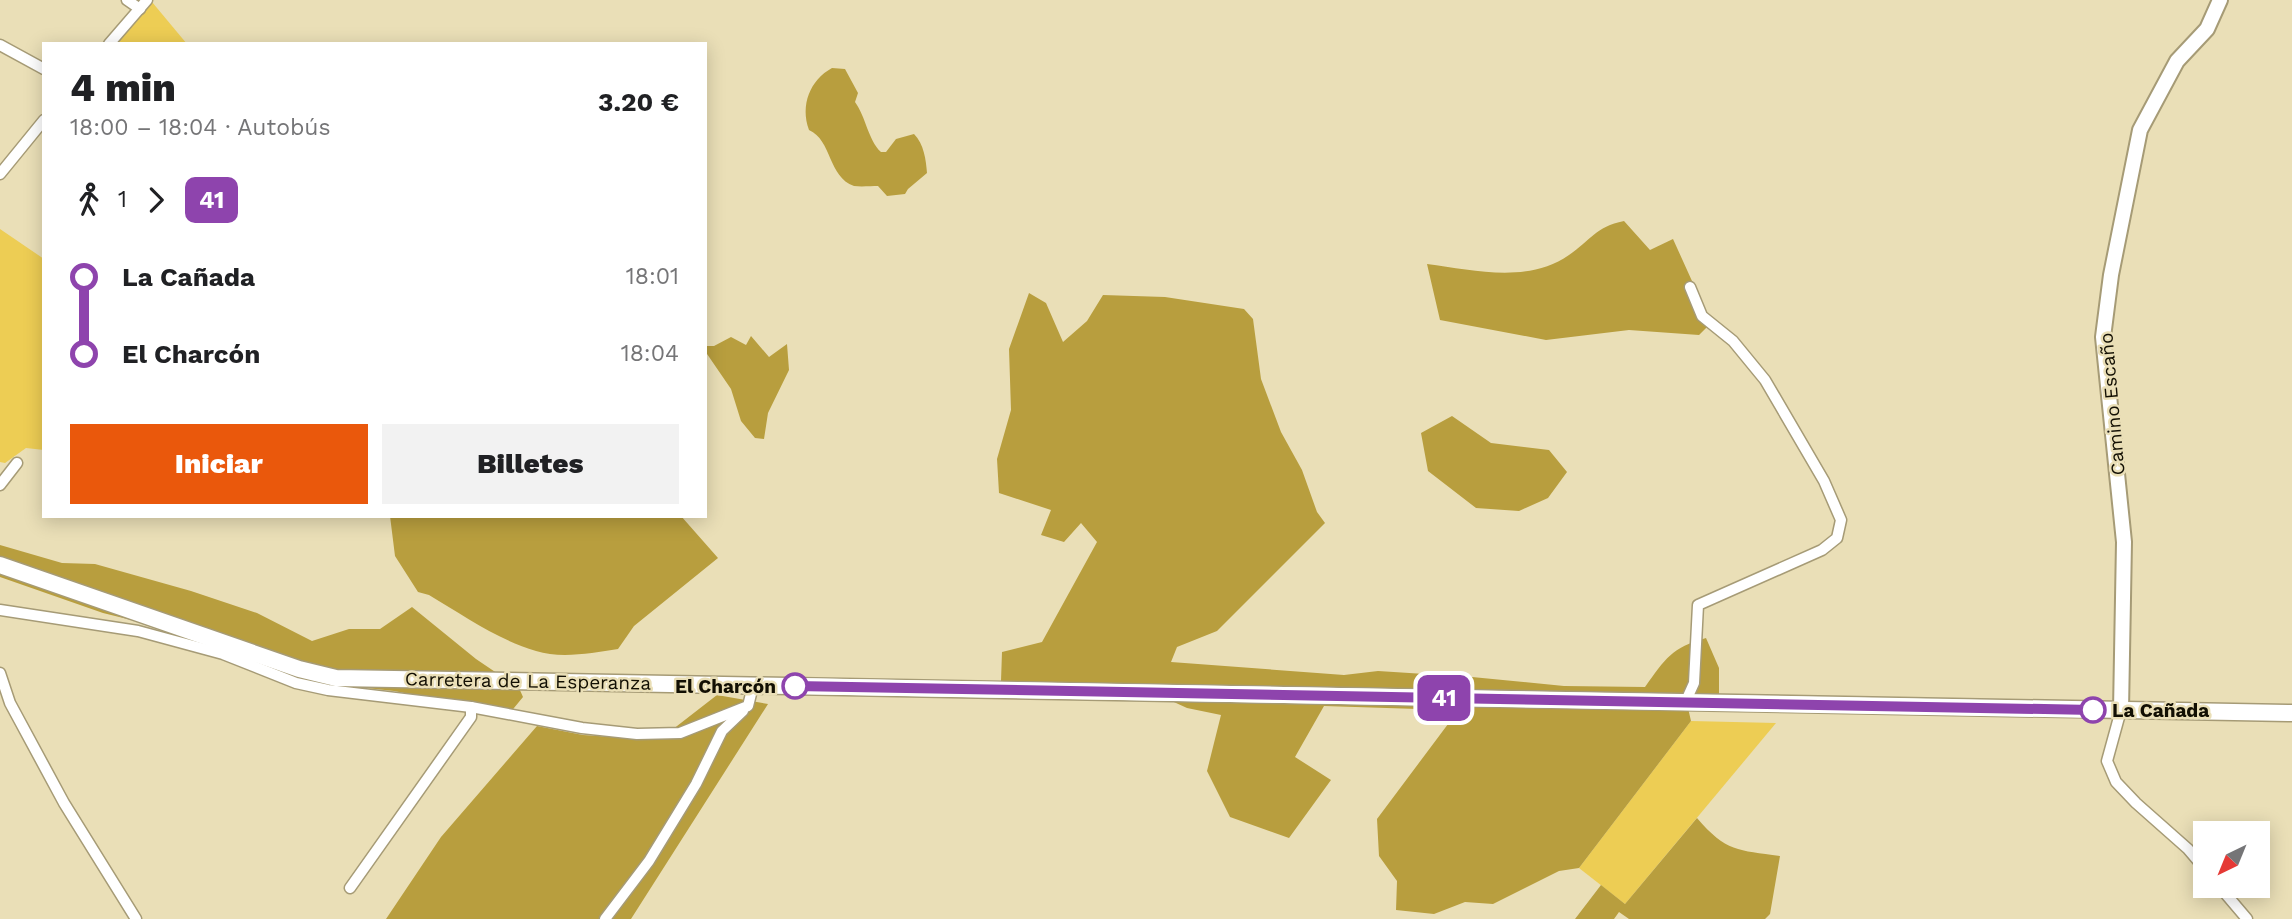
<!DOCTYPE html>
<html lang="es">
<head>
<meta charset="utf-8">
<style>
	:root { --surface:#fff; --page:#f2f2f2; --text:#202124; --muted:#757577; --accent:#ea580c }
	body { margin:0; font-family:"Work Sans",sans-serif; background:var(--page); color:var(--text); height:100vh; display:flex; flex-direction:column; font-size:26px; white-space:nowrap }
	* { box-sizing:border-box; margin:0 }
	p { font-size:23px; color:var(--muted) }
	.icon { flex:none; width:38px; height:38px; fill:none; stroke:currentColor; stroke-width:2; stroke-linecap:round; stroke-linejoin:round }
	.map { position:relative; flex:1; overflow:hidden }
	.panel { position:absolute; left:42px; top:42px; width:665px; height:476px; display:flex; flex-direction:column; background:var(--surface); border-radius:0px; box-shadow:0 4px 18px #0003 }
	.panel>* { flex:none }
	.badge { padding:0 14px; border-radius:10px; font-size:24px; line-height:46px }
	.needle { width:46px; rotate:223deg }
	.fabs { position:absolute; left:2193px; top:821px; display:grid; gap:14px }
	.fabs a { display:grid; place-items:center; width:77px; height:77px; border-radius:0px; background:var(--surface); box-shadow:0 4px 18px #0003; font-size:35px }
	.map>.badge { position:absolute; translate:-50% -50%; box-shadow:0 0 0 4px #fff }
	.legs { display:flex; align-items:center; gap:10px; height:77px; padding:0 28px; font-size:23px }
	.legs p { margin-inline-start:auto }
	.summary { display:flex; align-items:center; justify-content:space-between; height:119px; padding:0 28px }
	h1 { font-size:38px; font-weight:800; line-height:52px }
	.action { display:flex; gap:14px; margin-top:auto; padding:14px 28px }
	.action a { flex:1; height:80px; border-radius:0px; background:var(--accent); color:#fff; font-size:28px; font-weight:800; line-height:80px; text-align:center }
	.action a+a { background:var(--page); color:var(--text) }
	ul { padding:0 28px; list-style:none }
	li { display:flex; align-items:center; gap:24px; height:77px; font-size:26px }
	li i { display:grid; place-items:center; width:10px; height:100%; margin:0 9px; background:currentColor }
	li i::after { content:''; width:18px; height:18px; margin:-9px; border:5px solid; border-radius:50%; background:var(--surface) }
	li p { margin-inline-start:auto }
	li:first-child i { background:linear-gradient(#0000 50%,currentColor 0) }
	li:last-child i { background:linear-gradient(currentColor 50%,#0000 0) }
	.map>svg:first-child { display:block }
	.green { fill:#edcd54 }
	.forest { fill:#b89e3e }
	.lines { fill:none; stroke-linecap:round; stroke-linejoin:round }
	.minor-casing { stroke:#a69b76; stroke-width:13 }
	.secondary-casing { stroke:#a69b76; stroke-width:18 }
	.primary-casing { stroke:#a69b76; stroke-width:19 }
	.minor { stroke:#fff; stroke-width:10 }
	.secondary { stroke:#fff; stroke-width:14 }
	.primary { stroke:#fff; stroke-width:16 }
	.line-1-casing { stroke:#fff; stroke-width:16 }
	.line-1 { stroke:#8e44ad; stroke-width:10 }
	.stop-1-dot { fill:#fff; stroke:#8e44ad; stroke-width:3.5 }
	.labels { text-anchor:middle; dominant-baseline:central; stroke-width:5; stroke-linejoin:round; paint-order:stroke }
	.street-label { font-size:19px; fill:#120f03; stroke:#eadfb7 }
	.stop-label { font-size:19px; font-weight:bold; fill:#120f03; stroke:#eadfb7; text-anchor:end }
</style>
</head>
<body>
<div class="map">
<svg width="2292" height="919" viewBox="0 0 2292 919">
	<rect width="100%" height="100%" fill="#eadfb7"/>
	<g class="green">
		<path d="M152 2 187 44H116Z"/>
		<path d="M0 229 44 259V450L26 448 5 463 0 462Z"/>
		<path d="M1691 721 1776 723 1625 904 1579 868Z"/>
	</g>
	<g class="forest">
		<path d="M832 68 845 69 858 93 855 102C866 117 868 140 881 152H886L896 139 914 134C924 144 926 160 927 173L908 189 905 194 887 196 878 186C871 186 861 187 854 186 828 177 832 140 809 130 800 105 810 80 832 68Z"/>
		<path d="M1624 221 1650 250 1673 239 1711 323 1699 335 1629 330 1546 340 1440 320 1427 264C1474 270 1527 284 1569 255 1591 240 1595 227 1624 221Z"/>
		<path d="M1029 293 1046 303 1063 342 1087 321 1103 295 1165 297 1244 309 1253 319 1261 379 1281 432 1302 470 1317 512 1325 523 1217 631 1177 647 1171 662 1344 675 1378 671 1472 677 1564 686 1645 687C1666 658 1671 648 1706 638L1719 668V695L1688 708 1691 721 1579 868 1559 871 1493 904 1465 902 1434 914 1396 910 1397 881 1379 856 1377 819 1460 708 1418 709 1324 706 1295 757 1331 780 1289 838 1230 817 1207 771 1221 715 1187 708 1141 687 1001 681 1002 652 1042 642 1097 542 1081 523 1064 542 1041 535 1051 510 999 493 997 459 1011 410 1009 349Z"/>
		<path d="M751 336 769 357 787 344 789 370 768 413 764 439 755 438 741 421 731 389 705 351V346H714L731 337 746 345Z"/>
		<path d="M1452 416 1491 443 1549 450 1567 472 1548 498 1519 511 1476 508 1428 471 1421 433Z"/>
		<path d="M390 516H681L718 558 634 626 618 649C592 653 561 659 536 651 498 640 463 615 429 595L418 592 395 556Z"/>
		<path d="M0 545 62 563 95 564 191 591 257 613 312 641 349 629H380L412 607 476 659 519 688 523 697 509 714 394 691 339 685 176 631 103 613 0 577Z"/>
		<path d="M717 695 768 704 631 919H386L441 837 537 726 583 735 659 740Z"/>
		<path d="M1697 818C1726 852 1738 850 1780 856L1770 914 1765 919H1629L1619 912 1614 919H1575L1601 885 1625 904Z"/>
	</g>
	<g class="lines">
		<g class="minor-casing">
			<g id="minor">
				<path d="M127 0 140 9"/>
				<path d="M109 44 147 0"/>
				<path d="M0 45 44 69"/>
				<path d="M0 174 44 120"/>
				<path d="M0 485 17 463"/>
				<path d="M0 610 138 631 223 654 296 683 328 690 471 707 582 728 637 734 680 733 748 706 753 686"/>
				<path d="M0 673 10 703 64 803 136 919"/>
				<path d="M1685 703 1694 683 1698 605 1822 550 1837 538 1841 520 1824 481 1765 380 1733 341 1702 316 1690 287"/>
				<path d="M2121 710 2107 761 2116 782 2136 803 2188 849 2205 869"/>
				<path d="M2219 886 2247 919"/>
				<path d="M350 888 471 717V707"/>
				<path d="M605 919 649 861 696 784 722 731 743 711"/>
			</g>
		</g>
		<g class="secondary-casing">
			<path id="secondary" d="M2121 710 2124 542 2103 337 2111 275 2140 130 2177 61 2207 29 2220 0"/>
		</g>
		<g class="primary-casing">
			<path id="primary" d="M0 565 299 669 336 678 2292 713"/>
		</g>
		<use href="#minor" class="minor"/>
		<use href="#secondary" class="secondary"/>
		<use href="#primary" class="primary"/>
	</g>
	<g class="lines">
		<g class="line-1-casing">
			<path id="line-1" d="M795 686 2093 710"/>
		</g>
		<use href="#line-1" class="line-1"/>
	</g>
	<g class="stop-1-dot">
		<circle cx="795" cy="686" r="12"/>
		<circle cx="2093" cy="710" r="12"/>
	</g>
	<g class="labels">
		<g class="street-label">
			<text transform="translate(2112 404) rotate(-95)">Camino Escaño</text>
			<text transform="translate(528 681) rotate(1)">Carretera de La Esperanza</text>
		</g>
		<g class="stop-label">
			<text x="776" y="686">El Charcón</text>
			<text x="2112" y="710" text-anchor="start">La Cañada</text>
		</g>
	</g>
</svg>
<div class="fabs">
<a><svg class="needle" viewBox="-14 -14 28 28"><path d="M0-13l5 13h-10z" fill="#e53935"/><path d="M0 13l5-13h-10z" fill="#757577"/></svg></a>
</div>
<b class="badge" style="left:1444px;top:698px;background:#8e44ad;color:#fff">41</b>
<section class="panel">
<div class="summary"><div><h1>4 min</h1><p>18:00 – 18:04 · Autobús</p></div><b>3.20 €</b></div>
<div class="legs"><svg class="icon" aria-label="walk" viewBox="0 0 24 24"><circle cx="13" cy="4" r="2"/><path d="M13 8l-2 6 4 7M11 14l-3 7M7 12l3-4h3l4 4"/></svg>1<svg class="icon" aria-label="forward" viewBox="0 0 24 24"><path d="M9 5l7 7-7 7"/></svg><b class="badge" style="background:#8e44ad;color:#fff">41</b></div>
<ul>
<li><i style="color:#8e44ad"></i><b>La Cañada</b><p>18:01</p></li>
<li><i style="color:#8e44ad"></i><b>El Charcón</b><p>18:04</p></li>
</ul>
<div class="action"><a>Iniciar</a><a>Billetes</a></div>
</section>
</div>
</body>
</html>
